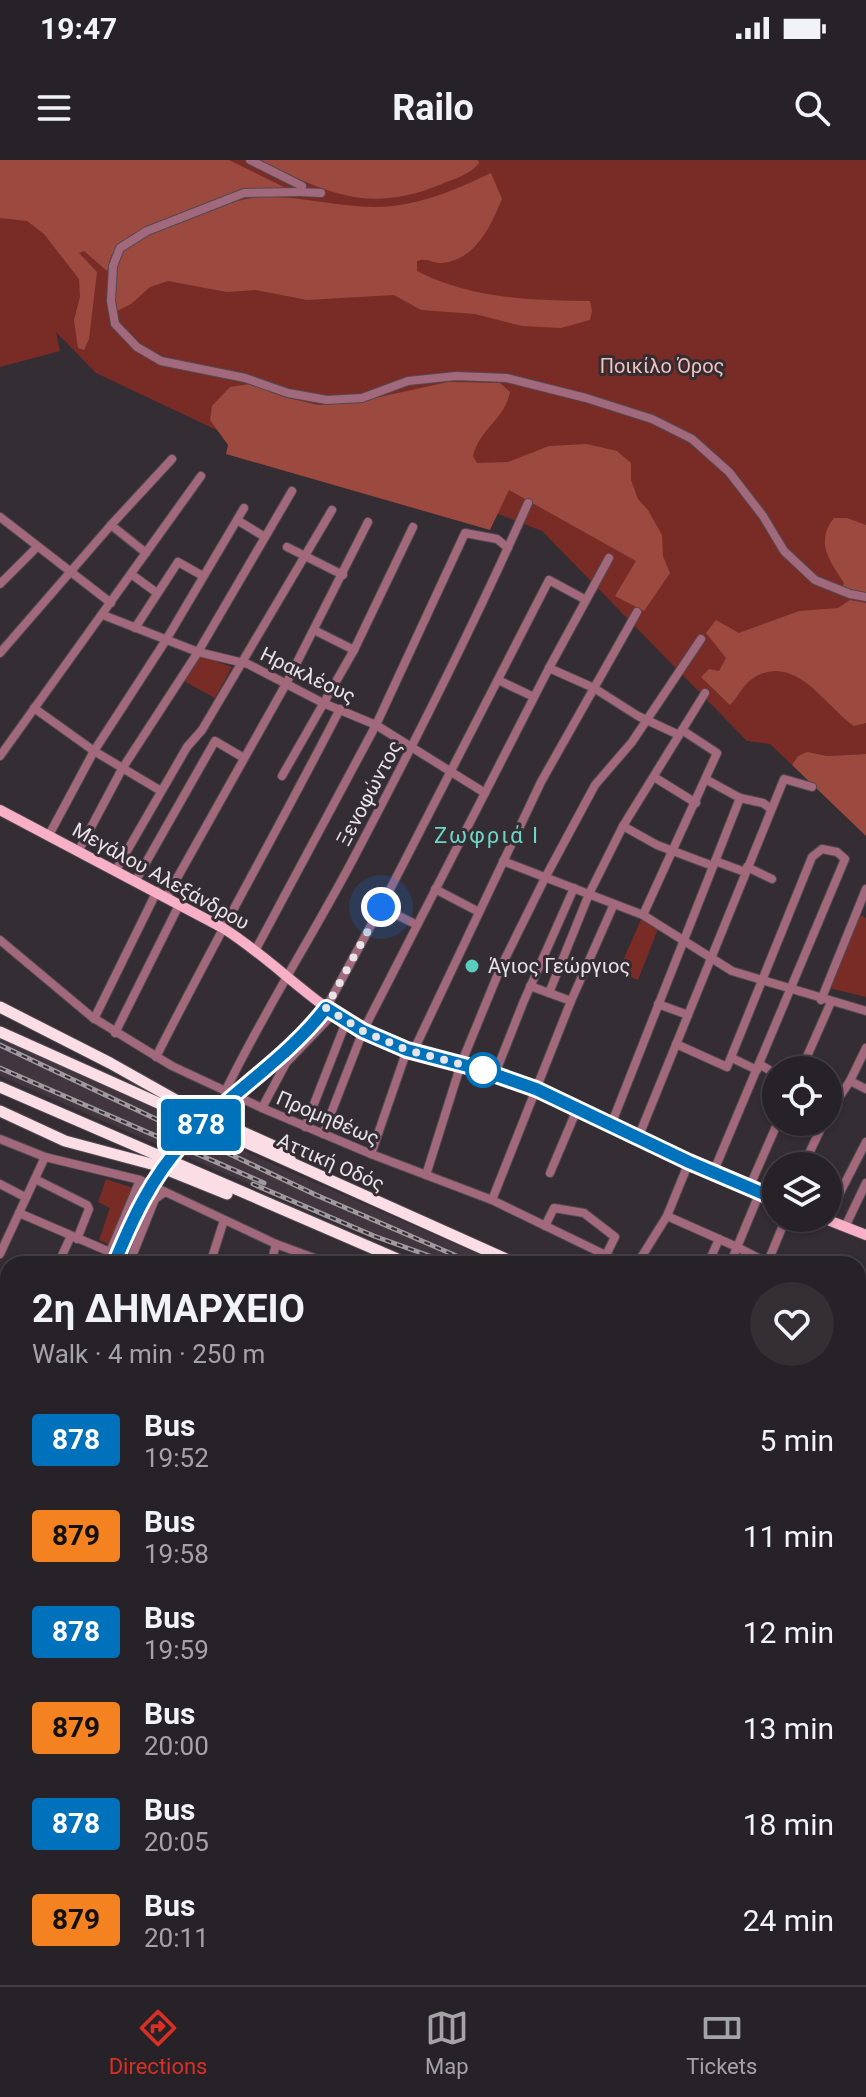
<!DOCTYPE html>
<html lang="en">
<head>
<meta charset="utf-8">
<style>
	:root { --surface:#272227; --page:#332f33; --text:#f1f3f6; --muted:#a4a4a7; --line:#433f44; --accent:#d93025 }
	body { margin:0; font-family:Roboto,sans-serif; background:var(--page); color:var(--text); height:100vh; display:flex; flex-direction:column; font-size:30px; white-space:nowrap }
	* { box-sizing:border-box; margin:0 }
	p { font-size:26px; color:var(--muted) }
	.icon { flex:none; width:44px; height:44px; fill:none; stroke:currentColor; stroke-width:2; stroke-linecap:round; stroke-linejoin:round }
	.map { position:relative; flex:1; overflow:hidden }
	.sheet { position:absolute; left:0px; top:1096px; width:866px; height:730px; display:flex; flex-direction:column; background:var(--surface); border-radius:24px 24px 0 0; box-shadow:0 2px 6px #0004,0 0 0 2px var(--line) }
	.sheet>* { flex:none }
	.badge { padding:0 16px; border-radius:6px; font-size:28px; line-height:52px }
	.controls { position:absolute; left:762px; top:896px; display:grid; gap:16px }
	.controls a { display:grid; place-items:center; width:80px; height:80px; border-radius:50%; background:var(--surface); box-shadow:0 2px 6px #0004,0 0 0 2px var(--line); font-size:40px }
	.you { position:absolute; width:40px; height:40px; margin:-20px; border:6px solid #fff; border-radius:50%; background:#1a73e8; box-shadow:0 0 0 12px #1a73e833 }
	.map>.badge { position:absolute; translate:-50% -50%; box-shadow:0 0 0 4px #fff }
	.round { display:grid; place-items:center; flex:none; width:84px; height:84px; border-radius:42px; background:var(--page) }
	.overview { display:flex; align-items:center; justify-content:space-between; height:136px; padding:0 32px }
	h1 { font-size:38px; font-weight:700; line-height:60px }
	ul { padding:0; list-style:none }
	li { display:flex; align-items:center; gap:24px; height:96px; padding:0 32px }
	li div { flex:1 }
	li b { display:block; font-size:30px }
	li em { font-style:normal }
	li .badge { min-width:88px; font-weight:700; text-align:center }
	.status { display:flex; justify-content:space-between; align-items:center; height:56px; padding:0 40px; background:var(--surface); direction:ltr }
	.status svg { height:22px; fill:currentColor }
	header { display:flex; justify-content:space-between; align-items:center; height:104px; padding:0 32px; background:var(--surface); font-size:36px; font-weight:700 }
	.tabs { display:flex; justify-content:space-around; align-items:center; height:112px; border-top:2px solid var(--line); background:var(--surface); font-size:22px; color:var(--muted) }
	.tabs a { display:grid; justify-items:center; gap:4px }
	.tabs .current { color:var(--accent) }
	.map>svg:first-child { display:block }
	.built { fill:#413540 }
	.green { fill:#792c25 }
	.forest { fill:#9c4940 }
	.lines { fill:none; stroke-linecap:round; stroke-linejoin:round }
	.highway-tunnel { stroke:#4f484f; stroke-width:11; stroke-dasharray:11 5.5; stroke-linecap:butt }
	.minor-casing { stroke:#514a51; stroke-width:10 }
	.major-casing { stroke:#514a51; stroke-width:12 }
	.highway-casing { stroke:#514a51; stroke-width:13 }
	.minor { stroke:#a2687b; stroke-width:8 }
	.major { stroke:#f8b0c7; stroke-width:10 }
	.highway { stroke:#fbdde6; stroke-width:11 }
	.rail-casing { stroke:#a09aa0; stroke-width:5 }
	.rail { stroke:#342d34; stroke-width:2; stroke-dasharray:6; stroke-linecap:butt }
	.major-bridge-casing { stroke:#514a51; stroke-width:12; stroke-linecap:butt }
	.major-bridge { stroke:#f8b0c7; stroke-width:10 }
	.line-casing { stroke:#fff; stroke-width:18 }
	.line { stroke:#0072bc; stroke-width:12 }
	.walk { stroke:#e8e3e7; stroke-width:8; stroke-dasharray:0 14.4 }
	.poi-dot { fill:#5acebd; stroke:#342d34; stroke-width:3 }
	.stop-dot { fill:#fff; stroke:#0072bc; stroke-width:4 }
	.labels { text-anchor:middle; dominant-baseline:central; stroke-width:6; stroke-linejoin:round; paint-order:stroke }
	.park-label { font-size:20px; fill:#f3c2bb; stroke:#342d34 }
	.street-label { font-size:20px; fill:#e8e3e7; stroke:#342d34 }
	.poi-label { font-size:20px; fill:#e8e3e7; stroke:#342d34; text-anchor:start }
	.neighbourhood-label { font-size:22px; letter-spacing:2px; fill:#6dd5c5; stroke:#342d34 }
</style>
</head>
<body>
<div class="status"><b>19:47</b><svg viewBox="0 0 49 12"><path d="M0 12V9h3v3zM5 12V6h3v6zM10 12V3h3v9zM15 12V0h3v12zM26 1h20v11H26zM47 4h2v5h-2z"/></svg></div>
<header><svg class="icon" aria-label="menu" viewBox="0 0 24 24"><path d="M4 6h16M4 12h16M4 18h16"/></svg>Railo<svg class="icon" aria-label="search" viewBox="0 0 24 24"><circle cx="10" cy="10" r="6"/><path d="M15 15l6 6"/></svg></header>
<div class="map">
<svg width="866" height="1825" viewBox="0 0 866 1825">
	<rect width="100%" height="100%" fill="#342d34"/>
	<g class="built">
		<path d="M0 877 87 916 192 966 170 990 0 916Z"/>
		<path d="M202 971 270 1003 501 1104H437L182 995Z"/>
	</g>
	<g class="green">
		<path d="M0 0H866V594L827 596 807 593 798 596 792 605 770 584 747 581 542 371 445 333 244 283 96 213 56 172 60 191 0 207Z"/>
		<path d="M198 495 232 507 215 538 182 520Z"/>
		<path d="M643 755 659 766 638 820 618 812Z"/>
		<path d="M860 755 866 758V837L829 828Z"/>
		<path d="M106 1019 133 1028 108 1084 99 1080 110 1048 98 1042Z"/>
	</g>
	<g class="forest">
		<path d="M0 0H229L288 29 243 31 143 70 122 82 111 96 107 111 84 91 79 93 97 112 89 179 84 190 78 188 74 160 80 137 79 119 44 74 27 61 0 58Z"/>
		<path d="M259 0H478L479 3C470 15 455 18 442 24 367 55 325 32 259 0Z"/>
		<path d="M491 13 502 39C491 65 476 100 442 103 433 104 428 97 417 101V111C471 139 530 140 590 141L592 151 590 160 561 168 522 166 475 154 421 150 394 135 307 140 256 130 227 132 168 121 150 127 131 144 117 151C115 132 113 107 124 91 136 73 236 38 259 37 304 35 348 51 393 46 428 42 459 28 491 13Z"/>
		<path d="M448 222 500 223 510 232C505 259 480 268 473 296L477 303 508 302 549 286 587 284 617 291 631 303V320L638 339 648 350 662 375 663 396 670 413 644 451 615 436 636 401 509 330 490 370 226 294 228 285 210 260 212 246 230 227 250 224 284 237 318 245 352 243Z"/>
		<path d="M834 358H847L866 365V434L842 428 844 423C831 402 814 383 834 358Z"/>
		<path d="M850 440 866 443V563L854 566C825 546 796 493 755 517 743 524 739 536 730 545L701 517 709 509 719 511 726 498 706 473 716 460 739 473 799 451 838 448Z"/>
		<path d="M807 592 827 596 866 594V676L792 605 798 596Z"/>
	</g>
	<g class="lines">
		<path class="highway-tunnel" d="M858 1255 866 1259"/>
		<g class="minor-casing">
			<g id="minor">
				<path d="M250 0 302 26 300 32 321 33"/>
				<path d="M300 32 244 33 147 71 120 88 113 106 111 141 115 164 137 187 161 201 245 218 288 233 327 240 362 238 408 221 456 216 507 218 586 238 652 259 692 279 729 312 763 356 784 391 815 420 850 434 866 437"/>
				<path d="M0 357 111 443"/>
				<path d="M237 360 265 377"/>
				<path d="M111 365 146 393"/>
				<path d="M287 387 343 415"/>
				<path d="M131 414 157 433"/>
				<path d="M0 424 37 387"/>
				<path d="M103 455 198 492 248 504 323 543 376 565 485 633"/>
				<path d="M135 468 178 402 203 416"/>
				<path d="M314 470 354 490"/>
				<path d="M0 493 111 365 172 299"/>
				<path d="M549 508 594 528 638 556 679 575"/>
				<path d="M498 520 534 537"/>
				<path d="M34 548 94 591 161 631"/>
				<path d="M0 596 201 316"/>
				<path d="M282 616 354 490 413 367"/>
				<path d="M654 617 696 643"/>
				<path d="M707 620 740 638 763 643 771 649"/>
				<path d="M623 666 657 685 713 706"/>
				<path d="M49 675 94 591 166 480 244 348"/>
				<path d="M79 690 122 609 198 492 292 331"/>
				<path d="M503 701 643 755 732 811 866 851"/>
				<path d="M715 701 745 712"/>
				<path d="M747 707 772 719"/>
				<path d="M116 710 187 587 202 570 332 350"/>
				<path d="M136 720 215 581 244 598"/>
				<path d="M435 729 479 752"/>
				<path d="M167 736 286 524 368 362"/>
				<path d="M381 747 417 765"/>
				<path d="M643 755 717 593 682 570"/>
				<path d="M0 780 92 857 172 906 262 948 371 994 492 1040 624 1104"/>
				<path d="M256 789 376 565 465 373 497 379 508 388"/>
				<path d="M530 826 571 841"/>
				<path d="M549 833 589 734 623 666 705 533"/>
				<path d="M821 840 866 729"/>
				<path d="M658 844 688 855"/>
				<path d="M326 848 381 747 549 420 586 440"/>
				<path d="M94 859 157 731"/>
				<path d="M115 873 180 743"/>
				<path d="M676 884 727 907 812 697 822 689 837 692 845 699 713 1013"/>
				<path d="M413 892 541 622 637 452"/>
				<path d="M156 897C215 780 280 666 340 549"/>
				<path d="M732 898 757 910"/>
				<path d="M759 904 776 914"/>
				<path d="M801 910 831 842"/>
				<path d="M495 914 523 843 574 728"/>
				<path d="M850 921 866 929"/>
				<path d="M225 932C263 853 310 780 351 703 414 584 474 465 528 343"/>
				<path d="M262 948 286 903 334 853"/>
				<path d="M828 954 850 921 866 888"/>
				<path d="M611 965 740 638"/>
				<path d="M305 967 346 862"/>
				<path d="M323 974 363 871 549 508 609 398"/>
				<path d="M638 978 784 619 812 627"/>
				<path d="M0 979 45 997 140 1020 276 1084 330 1104"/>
				<path d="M371 994 407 890"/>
				<path d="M803 1006 824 962"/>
				<path d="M550 1013 578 947"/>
				<path d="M426 1015 461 904 500 809 545 718 595 625 632 582 701 479"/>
				<path d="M35 1019 87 1045 89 1049 77 1079"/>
				<path d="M0 1024 25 1037"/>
				<path d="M749 1028 778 962"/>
				<path d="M492 1040 571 841 614 744"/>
				<path d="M19 1053 110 1092 140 1020"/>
				<path d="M667 1056 737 1087 768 1103"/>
				<path d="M828 1056 866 982"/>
				<path d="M545 1066 554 1048 584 1053 615 1077 606 1095"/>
				<path d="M845 1067 866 1023"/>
				<path d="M0 1094 45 997"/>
				<path d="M58 1104 71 1076"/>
				<path d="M129 1104 155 1039 165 1032"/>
				<path d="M210 1104 224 1060"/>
				<path d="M271 1104 276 1084"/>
				<path d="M637 1104 667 1056 689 1002"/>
				<path d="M708 1104 719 1079"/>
				<path d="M730 1104 760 1032"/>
				<path d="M767 1104 786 1058"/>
				<path d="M858 1209 866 1212"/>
				<path d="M0 1244 8 1223"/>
				<path d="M0 1255 8 1254"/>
				<path d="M0 1272 8 1273"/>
				<path d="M858 1331 864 1311"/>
				<path d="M5 1391 8 1379"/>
				<path d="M858 1399 866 1400"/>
				<path d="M858 1432 866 1412"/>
				<path d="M858 1483 866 1477"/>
				<path d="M0 1486 8 1477"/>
				<path d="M858 1498 866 1504"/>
				<path d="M858 1527 866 1507"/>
				<path d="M0 1546 8 1547"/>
				<path d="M0 1608 8 1610"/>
				<path d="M858 1635 866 1616"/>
				<path d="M0 1681 8 1683"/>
				<path d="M858 1731 866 1732"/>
				<path d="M0 1773H8"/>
				<path d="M858 1810 866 1809"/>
				<path d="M18 1818 19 1825"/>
				<path d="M368 1818 369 1825"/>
				<path d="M633 1818 634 1825"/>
				<path d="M843 1818 844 1825"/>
				<path d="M68 1825V1818"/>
				<path d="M121 1825V1818"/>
				<path d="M187 1825V1818"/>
				<path d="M301 1825 302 1818"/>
				<path d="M492 1825 499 1818"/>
				<path d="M713 1825 780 1818"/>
			</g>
		</g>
		<g class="major-casing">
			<g id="major">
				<path d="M0 650 223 768C271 798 310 842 360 869 413 898 476 906 532 927 569 941 602 961 637 978 682 1000 729 1020 776 1039"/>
				<path d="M255 916 299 878 326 848"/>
				<path d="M823 1058 866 1075"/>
				<path d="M114 1104 125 1078"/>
				<path d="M0 1153 8 1168"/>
				<path d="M439 1818 444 1825"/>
			</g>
		</g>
		<g class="highway-casing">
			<g id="highway">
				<path d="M0 847 110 903 190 948 276 987 290 999"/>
				<path d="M0 872 517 1104"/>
				<path d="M0 927 409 1104"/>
				<path d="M0 951 65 981 155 1005 227 1034"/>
				<path d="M858 1286 866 1289"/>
			</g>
		</g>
		<use href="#minor" class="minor"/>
		<use href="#major" class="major"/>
		<use href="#highway" class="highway"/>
		<g class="rail-casing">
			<g id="rail">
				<path d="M0 885 316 1035 475 1104"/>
				<path d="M0 908 264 1023"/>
				<path d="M253 1024 374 1076 438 1099"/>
				<path d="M858 1254 866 1256"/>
			</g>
		</g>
		<use href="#rail" class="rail"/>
		<g class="major-bridge-casing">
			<path id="major-bridge" d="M125 1078C159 1001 195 971 255 916"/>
		</g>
		<use href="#major-bridge" class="major-bridge"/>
	</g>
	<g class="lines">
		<g class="line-casing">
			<path id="line" d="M114 1104C132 1060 151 1018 184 982 228 934 286 900 326 848L363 871 407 890 479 909 536 929 689 1002 776 1039"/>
		</g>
		<use href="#line" class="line"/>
		<path class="walk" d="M381 747 326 848 363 871 407 890 483 910"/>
	</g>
	<circle class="poi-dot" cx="472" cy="806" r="8"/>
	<circle class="stop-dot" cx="483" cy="910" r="16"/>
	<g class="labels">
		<g class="park-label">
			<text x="662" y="206">Ποικίλο Όρος</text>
		</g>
		<g class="street-label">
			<text transform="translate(308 515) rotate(26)">Ηρακλέους</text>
			<text transform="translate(369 633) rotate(-62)">Ξενοφώντος</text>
			<text transform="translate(161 716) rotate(29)">Μεγάλου Αλεξάνδρου</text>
			<text transform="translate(328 958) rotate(23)">Προμηθέως</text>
			<text transform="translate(331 1002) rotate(24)">Αττική Οδός</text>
		</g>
		<g class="poi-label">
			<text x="488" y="806">Άγιος Γεώργιος</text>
		</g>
		<g class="neighbourhood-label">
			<text x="487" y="675">Ζωφριά Ι</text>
		</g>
	</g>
</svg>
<div class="controls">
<a><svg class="icon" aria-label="locate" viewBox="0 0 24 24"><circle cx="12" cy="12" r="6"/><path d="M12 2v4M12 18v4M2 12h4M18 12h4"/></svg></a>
<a><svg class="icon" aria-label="layers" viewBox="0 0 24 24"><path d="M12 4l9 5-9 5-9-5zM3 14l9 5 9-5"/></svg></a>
</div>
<div class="you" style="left:381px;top:747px"></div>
<b class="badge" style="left:201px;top:965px;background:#0072bc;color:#fff">878</b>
<section class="sheet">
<div class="overview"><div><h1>2η ΔΗΜΑΡΧΕΙΟ</h1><p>Walk · 4 min · 250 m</p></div><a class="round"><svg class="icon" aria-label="heart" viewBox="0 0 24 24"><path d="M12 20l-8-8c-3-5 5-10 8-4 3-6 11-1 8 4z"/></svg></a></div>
<ul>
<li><span class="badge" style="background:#0072bc;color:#fff">878</span><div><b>Bus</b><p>19:52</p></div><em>5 min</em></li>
<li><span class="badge" style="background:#f58220;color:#111">879</span><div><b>Bus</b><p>19:58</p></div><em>11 min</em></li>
<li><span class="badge" style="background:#0072bc;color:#fff">878</span><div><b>Bus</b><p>19:59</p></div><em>12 min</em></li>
<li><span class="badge" style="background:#f58220;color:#111">879</span><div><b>Bus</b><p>20:00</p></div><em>13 min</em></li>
<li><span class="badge" style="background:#0072bc;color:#fff">878</span><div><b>Bus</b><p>20:05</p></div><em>18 min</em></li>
<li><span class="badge" style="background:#f58220;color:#111">879</span><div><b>Bus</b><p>20:11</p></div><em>24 min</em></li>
</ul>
</section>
</div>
<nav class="tabs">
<a class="current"><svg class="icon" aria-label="directions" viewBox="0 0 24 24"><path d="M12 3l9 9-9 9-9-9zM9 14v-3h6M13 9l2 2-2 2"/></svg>Directions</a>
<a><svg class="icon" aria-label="map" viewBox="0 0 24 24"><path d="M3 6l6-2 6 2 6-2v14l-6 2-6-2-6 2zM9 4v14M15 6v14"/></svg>Map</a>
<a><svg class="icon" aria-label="tickets" viewBox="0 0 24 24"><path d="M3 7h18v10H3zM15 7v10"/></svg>Tickets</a>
</nav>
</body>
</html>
